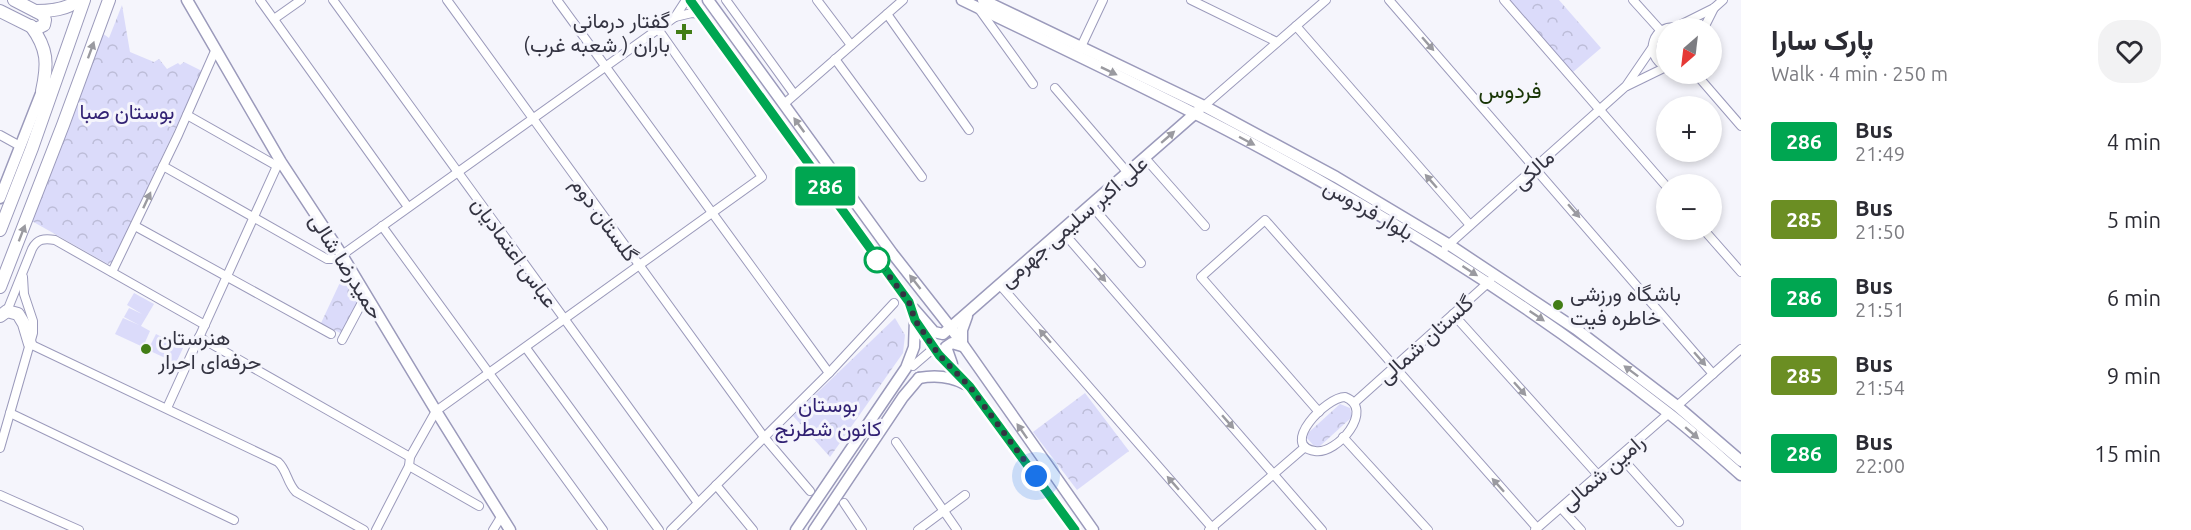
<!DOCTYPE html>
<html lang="en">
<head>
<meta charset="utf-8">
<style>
	:root { --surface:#fff; --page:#f2f2f3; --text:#2b2b33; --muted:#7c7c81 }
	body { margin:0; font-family:Ubuntu,Vazirmatn,sans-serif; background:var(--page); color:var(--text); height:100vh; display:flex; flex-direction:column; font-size:22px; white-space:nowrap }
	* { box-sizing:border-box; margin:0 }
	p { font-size:20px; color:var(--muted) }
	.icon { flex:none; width:33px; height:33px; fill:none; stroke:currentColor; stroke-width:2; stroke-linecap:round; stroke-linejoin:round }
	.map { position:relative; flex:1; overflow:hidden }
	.panel { display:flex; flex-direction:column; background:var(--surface); width:450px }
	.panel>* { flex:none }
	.badge { padding:0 12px; border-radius:4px; font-size:21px; line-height:39px }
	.needle { width:39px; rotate:208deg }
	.tools { position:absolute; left:1656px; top:18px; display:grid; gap:12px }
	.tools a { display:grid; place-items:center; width:66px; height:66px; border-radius:50%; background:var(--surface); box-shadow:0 3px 9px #0003; font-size:30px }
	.you { position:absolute; width:30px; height:30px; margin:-15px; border:4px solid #fff; border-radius:50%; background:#1a73e8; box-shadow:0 0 0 9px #1a73e833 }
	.map>.badge { position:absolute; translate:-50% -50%; box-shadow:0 0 0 3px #fff }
	.round { display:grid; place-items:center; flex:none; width:63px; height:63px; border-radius:24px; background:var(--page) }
	.head { display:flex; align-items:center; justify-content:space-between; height:102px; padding:0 30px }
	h1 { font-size:28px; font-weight:800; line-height:45px }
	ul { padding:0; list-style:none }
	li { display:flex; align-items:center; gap:18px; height:78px; padding:0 30px }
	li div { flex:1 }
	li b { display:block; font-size:22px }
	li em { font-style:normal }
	li .badge { min-width:66px; font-weight:700; text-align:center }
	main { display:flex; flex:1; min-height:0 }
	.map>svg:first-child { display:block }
	.park { fill:url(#park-crowns) }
	.pitch { fill:#dbdbfa }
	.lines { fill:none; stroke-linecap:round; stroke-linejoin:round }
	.minor-casing { stroke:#9b9abb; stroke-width:10 }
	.major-casing { stroke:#9b9abb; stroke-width:13 }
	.highway-casing { stroke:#9b9abb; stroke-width:14 }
	.minor { stroke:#fff; stroke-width:8 }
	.major { stroke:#fff; stroke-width:10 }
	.highway { stroke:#fff; stroke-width:12 }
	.oneway { fill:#9a9aa0 }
	.line-casing { stroke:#fff; stroke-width:14 }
	.line { stroke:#00a651; stroke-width:9 }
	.walk { stroke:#343442; stroke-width:6; stroke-dasharray:0 10.8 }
	.poi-dot { fill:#427d16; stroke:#f5f5fc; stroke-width:2 }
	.stop-dot { fill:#fff; stroke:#00a651; stroke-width:3 }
	.labels { text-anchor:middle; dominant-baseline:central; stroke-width:6; stroke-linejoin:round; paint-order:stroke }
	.poi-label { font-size:21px; fill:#343442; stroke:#f5f5fc; text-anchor:start }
	.park-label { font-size:21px; fill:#322274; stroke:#f5f5fc }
	.street-label { font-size:21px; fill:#343442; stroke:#f5f5fc }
	.neighbourhood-label { font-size:22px; fill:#193606; stroke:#f5f5fc }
</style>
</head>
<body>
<main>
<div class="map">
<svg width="1741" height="530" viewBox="0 0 1741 530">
	<defs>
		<pattern id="park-crowns" width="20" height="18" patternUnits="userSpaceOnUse" patternTransform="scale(1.5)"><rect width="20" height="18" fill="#dbdbfa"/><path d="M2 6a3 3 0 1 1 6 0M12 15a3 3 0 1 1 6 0" fill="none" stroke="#bdbdd8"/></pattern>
	</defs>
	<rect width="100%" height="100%" fill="#f5f5fc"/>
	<g class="park">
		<path d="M1510 0H1559L1601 48 1573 72Z"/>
		<path d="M122 5 130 52 154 62 159 59 167 69 178 63 180 65 184 62 202 71 113 262 108 264 30 220 102 33 109 38Z"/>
		<path d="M344 274 360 300 342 334 321 323Z"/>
		<path d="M895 318 905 335 903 353 830 457 793 416Z"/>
		<path d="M1085 393 1129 451 1077 490 1033 432Z"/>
		<path d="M1340 404 1350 408 1352 417 1319 447 1313 445 1307 438 1308 433Z"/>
	</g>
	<g class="pitch">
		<path d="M134 293 154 304 141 326 150 331 143 347 115 334 123 318 139 325 124 317 129 308 142 314 127 305Z"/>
		<path d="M156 334 183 348 176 363 148 350Z"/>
	</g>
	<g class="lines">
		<g class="minor-casing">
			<g id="minor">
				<path d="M260 0 408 207"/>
				<path d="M333 0 698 503"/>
				<path d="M447 0 764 437 810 491"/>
				<path d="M557 0 829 373"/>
				<path d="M726 0 794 94"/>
				<path d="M817 0 851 45"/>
				<path d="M1191 0 1277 42"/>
				<path d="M1389 0 1713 374"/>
				<path d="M1504 0 1666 186"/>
				<path d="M1633 0 1661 31"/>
				<path d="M979 9 1033 84"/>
				<path d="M887 14 969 130"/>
				<path d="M675 17 686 0"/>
				<path d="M274 19 301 0"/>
				<path d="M1296 26 1470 225"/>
				<path d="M1676 27 1714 8 1723 0"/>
				<path d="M1704 28 1714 8"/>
				<path d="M1079 51 1103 0"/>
				<path d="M835 59 922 177"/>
				<path d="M1666 67C1642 55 1653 22 1679 28"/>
				<path d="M1696 74 1741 126"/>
				<path d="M1627 86 1666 67"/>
				<path d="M1055 88 1128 173"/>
				<path d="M784 104 903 0"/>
				<path d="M1204 106 1326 0"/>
				<path d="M187 115 277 166"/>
				<path d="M0 135 20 146"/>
				<path d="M1145 158 1205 226"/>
				<path d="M163 166 327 259H336L342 255 675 17 692 13 700 14"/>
				<path d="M1091 205 1141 263"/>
				<path d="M135 226 331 334"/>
				<path d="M382 226 603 530"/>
				<path d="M1704 230 1741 272"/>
				<path d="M1062 231 1322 530"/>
				<path d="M1446 247 1626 86 1652 48"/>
				<path d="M112 272 178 135 215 51"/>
				<path d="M1000 285 1214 530"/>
				<path d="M7 311 32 249C37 239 44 238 55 240L205 325"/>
				<path d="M1453 314 1598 475"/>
				<path d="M199 337 410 457"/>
				<path d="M342 340 366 295"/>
				<path d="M30 344 278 462C287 470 287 483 296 492L364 530"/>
				<path d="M526 348 659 530"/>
				<path d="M913 366 934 348"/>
				<path d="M1345 397C1376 409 1337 455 1315 451 1279 446 1326 397 1345 397Z"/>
				<path d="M1354 403 1490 281"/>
				<path d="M1677 406 1741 349"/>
				<path d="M167 408 277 166 281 162"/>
				<path d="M1319 412 1201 277 1265 220 1537 528"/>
				<path d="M10 413 234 520"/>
				<path d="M1343 437 1428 530"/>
				<path d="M896 442 957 530"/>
				<path d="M0 448 33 333V321L24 294 23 277"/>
				<path d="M1620 456 1679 522"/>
				<path d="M409 466 479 506"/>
				<path d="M716 485 753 530"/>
				<path d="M0 495 79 530"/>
				<path d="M844 503 862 530"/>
				<path d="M1561 508 1581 530"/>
				<path d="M376 530 409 466 410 457 436 411 762 177 658 29"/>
				<path d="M493 530 501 517"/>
				<path d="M671 530 829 373 894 303"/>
				<path d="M918 530 965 495"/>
				<path d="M1209 530 1305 447"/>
				<path d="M1535 530 1669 413"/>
			</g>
		</g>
		<g class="major-casing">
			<g id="major">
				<path d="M187 0 281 162 342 255 436 411 510 530"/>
				<path d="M690 0 909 302 915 320 939 355 970 387 1075 530"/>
				<path d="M708 0 892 253 951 328 1093 530"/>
				<path d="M962 0C1086 60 1211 118 1331 187 1449 254 1561 329 1667 412 1693 432 1717 454 1741 475"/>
				<path d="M983 0 1204 106 1336 177 1448 244 1576 329 1677 406 1741 461"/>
				<path d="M0 198 42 91 47 85"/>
				<path d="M914 309 934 332 943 334 1199 110"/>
				<path d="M952 364 946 347 952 343 962 346V330L967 316"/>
				<path d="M919 378C935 375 950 376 965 384"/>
				<path d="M796 530 906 368 914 347 915 320"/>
				<path d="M814 530 903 397 919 378"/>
			</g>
		</g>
		<g class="highway-casing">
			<g id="highway">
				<path d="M0 11 36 29 44 25 45 20 43 15 14 0"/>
				<path d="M36 11C50 11 67 10 78 0"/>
				<path d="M31 26C48 49 48 64 42 91"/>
				<path d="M0 230 32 148 84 0"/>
				<path d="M0 287 63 125 109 0"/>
				<path d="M0 316 7 311 18 314 24 324 30 344"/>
			</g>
		</g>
		<use href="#minor" class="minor"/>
		<use href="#major" class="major"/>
		<use href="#highway" class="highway"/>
	</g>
	<defs><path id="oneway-solid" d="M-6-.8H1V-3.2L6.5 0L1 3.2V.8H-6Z" transform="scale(1.5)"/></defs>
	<g class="oneway">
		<use href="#oneway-solid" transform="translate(1428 44) rotate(49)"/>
		<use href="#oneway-solid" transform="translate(91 50) rotate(-70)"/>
		<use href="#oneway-solid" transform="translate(1109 71) rotate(26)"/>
		<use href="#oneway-solid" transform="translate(799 125) rotate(-126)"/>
		<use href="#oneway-solid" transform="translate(1168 137) rotate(-41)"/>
		<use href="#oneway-solid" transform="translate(1247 141) rotate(28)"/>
		<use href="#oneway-solid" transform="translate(1431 181) rotate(-131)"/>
		<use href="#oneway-solid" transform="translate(147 200) rotate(-65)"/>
		<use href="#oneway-solid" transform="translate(1574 211) rotate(49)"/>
		<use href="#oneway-solid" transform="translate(22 233) rotate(-69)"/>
		<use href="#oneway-solid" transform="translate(1470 271) rotate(33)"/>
		<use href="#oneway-solid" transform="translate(1100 275) rotate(49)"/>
		<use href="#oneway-solid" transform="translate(915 282) rotate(-128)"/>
		<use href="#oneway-solid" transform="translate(1537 316) rotate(34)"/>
		<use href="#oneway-solid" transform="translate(1045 336) rotate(-131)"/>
		<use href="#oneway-solid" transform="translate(1700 359) rotate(49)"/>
		<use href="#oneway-solid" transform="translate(1631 371) rotate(-143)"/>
		<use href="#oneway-solid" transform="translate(1520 389) rotate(48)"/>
		<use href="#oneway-solid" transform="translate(1228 422) rotate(49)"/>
		<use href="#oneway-solid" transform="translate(1022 431) rotate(-125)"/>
		<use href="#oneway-solid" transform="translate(1692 433) rotate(41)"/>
		<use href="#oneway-solid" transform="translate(1173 483) rotate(-131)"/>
		<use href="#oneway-solid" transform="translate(1498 485) rotate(-132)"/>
	</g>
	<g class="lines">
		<g class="line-casing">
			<path id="line" d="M690 0 909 302 915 320 939 355 970 387 1075 530"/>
		</g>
		<use href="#line" class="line"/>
		<path class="walk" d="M877 260 909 302 915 320 939 355 970 387 1036 476"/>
	</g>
	<g class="poi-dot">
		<path d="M681 23h6v6h6v6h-6v6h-6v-6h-6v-6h6z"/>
		<circle cx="1558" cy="305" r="6"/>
		<circle cx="146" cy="349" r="6"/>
	</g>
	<circle class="stop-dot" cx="877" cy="260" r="12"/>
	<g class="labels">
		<g class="poi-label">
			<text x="670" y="20" text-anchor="end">گفتار درمانی<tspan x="670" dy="24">باران ( شعبه غرب)</tspan></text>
			<text x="1570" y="293">باشگاه ورزشی<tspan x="1570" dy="24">خاطره فیت</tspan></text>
			<text x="158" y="337">هنرستان<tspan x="158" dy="24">حرفه‌ای احرار</tspan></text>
		</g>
		<g class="park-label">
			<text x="127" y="111">بوستان صبا</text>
			<text x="828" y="404">بوستان<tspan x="828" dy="24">کانون شطرنج</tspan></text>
		</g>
		<g class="street-label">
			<text transform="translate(1533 169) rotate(-42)">مالکی</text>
			<text transform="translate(1369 209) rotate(30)">بلوار فردوس</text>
			<text transform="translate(605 219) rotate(54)">گلستان دوم</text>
			<text transform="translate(1073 221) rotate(-41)">علی اکبر سلیمی جهرمی</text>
			<text transform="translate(515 252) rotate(54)">عباس اعتمادیان</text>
			<text transform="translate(347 266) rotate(58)">حمیدرضا شالی</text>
			<text transform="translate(1425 339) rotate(-42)">گلستان شمالی</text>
			<text transform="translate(1602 472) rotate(-41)">رامین شمالی</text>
		</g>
		<g class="neighbourhood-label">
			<text x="1510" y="89">فردوس</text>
		</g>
	</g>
</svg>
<div class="tools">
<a><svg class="needle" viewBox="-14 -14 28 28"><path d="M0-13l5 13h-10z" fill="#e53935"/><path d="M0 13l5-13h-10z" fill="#7c7c81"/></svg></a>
<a>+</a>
<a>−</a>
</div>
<div class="you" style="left:1036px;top:476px"></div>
<b class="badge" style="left:825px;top:186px;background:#00a651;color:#fff">286</b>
</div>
<section class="panel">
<div class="head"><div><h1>پارک سارا</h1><p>Walk · 4 min · 250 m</p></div><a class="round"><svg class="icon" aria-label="heart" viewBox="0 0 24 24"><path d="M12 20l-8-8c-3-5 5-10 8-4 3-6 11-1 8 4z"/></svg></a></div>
<ul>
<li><span class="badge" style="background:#00a651;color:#fff">286</span><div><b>Bus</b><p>21:49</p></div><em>4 min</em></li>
<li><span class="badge" style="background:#6b8e23;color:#fff">285</span><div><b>Bus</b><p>21:50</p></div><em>5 min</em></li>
<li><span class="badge" style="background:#00a651;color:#fff">286</span><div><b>Bus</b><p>21:51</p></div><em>6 min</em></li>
<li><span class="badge" style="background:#6b8e23;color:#fff">285</span><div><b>Bus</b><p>21:54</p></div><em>9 min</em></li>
<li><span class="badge" style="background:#00a651;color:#fff">286</span><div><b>Bus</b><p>22:00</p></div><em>15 min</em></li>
</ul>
</section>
</main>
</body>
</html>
